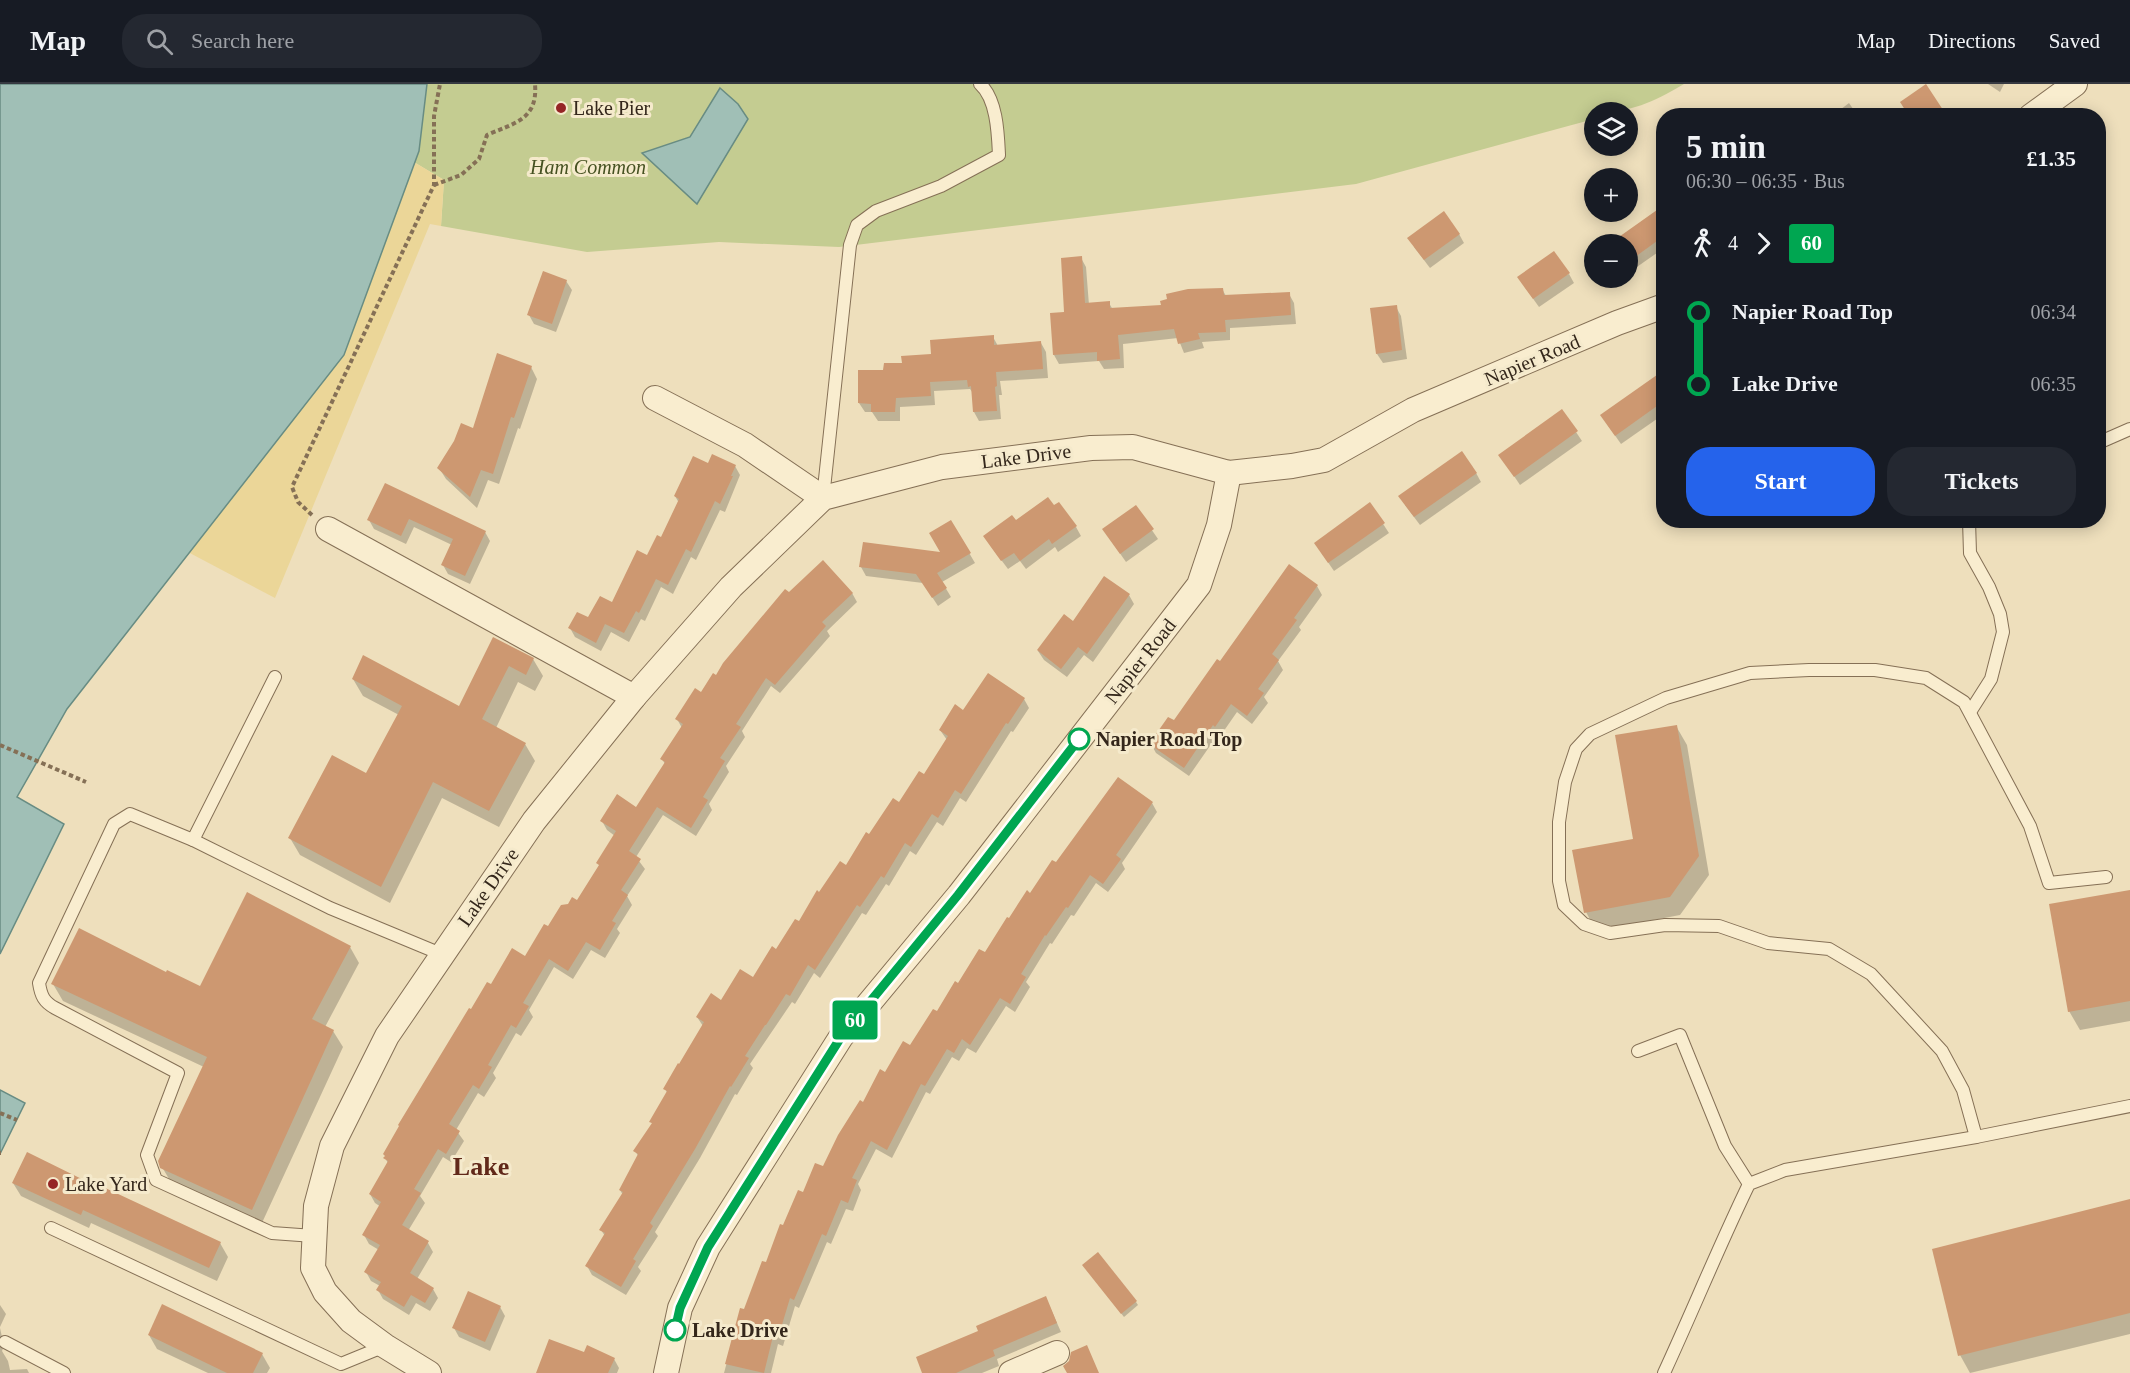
<!DOCTYPE html>
<html lang="en">
<head>
<meta charset="utf-8">
<style>
	:root { --surface:#171b24; --page:#242831; --text:#f1f3f6; --muted:#9ea1a6; --line:#363941; --accent:#2563eb }
	body { margin:0; font-family:Georgia,serif; background:var(--page); color:var(--text); height:100vh; display:flex; flex-direction:column; font-size:22px; white-space:nowrap }
	* { box-sizing:border-box; margin:0 }
	p { font-size:20px; color:var(--muted) }
	.icon { flex:none; width:33px; height:33px; fill:none; stroke:currentColor; stroke-width:2; stroke-linecap:round; stroke-linejoin:round }
	.map { position:relative; flex:1; overflow:hidden }
	.side { position:absolute; left:1656px; top:24px; width:450px; height:420px; display:flex; flex-direction:column; background:var(--surface); border-radius:24px; box-shadow:0 3px 15px #0003 }
	.side>* { flex:none }
	.badge { padding:0 12px; border-radius:4px; font-size:21px; line-height:39px }
	.controls { position:absolute; left:1584px; top:18px; display:grid; gap:12px }
	.controls a { display:grid; place-items:center; width:54px; height:54px; border-radius:50%; background:var(--surface); box-shadow:0 3px 15px #0003; font-size:30px }
	.map>.badge { position:absolute; translate:-50% -50%; box-shadow:0 0 0 3px #fff }
	.legs { display:flex; align-items:center; gap:9px; height:66px; padding:0 30px; font-size:20px }
	.legs p { margin-inline-start:auto }
	.overview { display:flex; align-items:center; justify-content:space-between; height:102px; padding:0 30px }
	h1 { font-size:33px; font-weight:600; line-height:45px }
	.action { display:flex; gap:12px; margin-top:auto; padding:12px 30px }
	.action a { flex:1; height:69px; border-radius:24px; background:var(--accent); color:#fff; font-size:24px; font-weight:600; line-height:69px; text-align:center }
	.action a+a { background:var(--page); color:var(--text) }
	ul { padding:0 30px; list-style:none }
	li { display:flex; align-items:center; gap:21px; height:72px; font-size:22px }
	li i { display:grid; place-items:center; width:9px; height:100%; margin:0 8px; background:currentColor }
	li i::after { content:''; width:15px; height:15px; margin:-8px; border:4px solid; border-radius:50%; background:var(--surface) }
	li p { margin-inline-start:auto }
	li:first-child i { background:linear-gradient(#0000 50%,currentColor 0) }
	li:last-child i { background:linear-gradient(currentColor 50%,#0000 0) }
	header { display:flex; align-items:center; gap:36px; box-sizing:border-box; height:84px; padding:0 30px; background:var(--surface); border-bottom:2px solid var(--line) }
	header strong { font-size:28px }
	nav { display:flex; gap:33px; margin-inline-start:auto; font-size:21px }
	.search { width:420px; height:54px; background:var(--page); display:flex; align-items:center; gap:15px; box-sizing:border-box; padding:0 21px; border-radius:24px; color:var(--muted); font-size:22px }
	.map>svg:first-child { display:block }
	.green { fill:#c4cc91 }
	.sand { fill:#ebd698 }
	.water { fill:#a0bfb6; stroke:#688c83; stroke-width:1.5 }
	.shadow { fill:#0003 }
	.building { fill:#cd9871 }
	.lines { fill:none; stroke-linecap:round; stroke-linejoin:round }
	.lane-casing { stroke:#857056; stroke-width:14 }
	.street-casing { stroke:#857056; stroke-width:26 }
	.path { stroke:#857056; stroke-width:4; stroke-dasharray:4.5 3; stroke-linecap:butt }
	.lane { stroke:#f9edcf; stroke-width:12 }
	.street { stroke:#f9edcf; stroke-width:24 }
	.line-1-casing { stroke:#fff; stroke-width:14 }
	.line-1 { stroke:#00a651; stroke-width:9 }
	.poi-dot { fill:#952525; stroke:#f5eacc; stroke-width:2 }
	.stop-1-dot { fill:#fff; stroke:#00a651; stroke-width:3 }
	.labels { text-anchor:middle; dominant-baseline:central; stroke-width:6; stroke-linejoin:round; paint-order:stroke }
	.poi-label { font-size:20px; fill:#34271b; stroke:#f5eacc; text-anchor:start }
	.park-label { font-size:20px; font-style:italic; fill:#455121; stroke:#f5eacc }
	.street-label { font-size:20px; fill:#34271b; stroke:#f5eacc }
	.stop-label { font-size:20px; font-weight:bold; fill:#34271b; stroke:#f5eacc; text-anchor:start }
	.district-label { font-size:26px; font-weight:bold; fill:#61291a; stroke:#f5eacc }
</style>
</head>
<body>
<header>
<strong>Map</strong>
<div class="search"><svg class="icon" aria-label="search" viewBox="0 0 24 24"><circle cx="10" cy="10" r="6"/><path d="M15 15l6 6"/></svg>Search here</div>
<nav><a>Map</a><a>Directions</a><a>Saved</a></nav>
</header>
<div class="map">
<svg width="2130" height="1289" viewBox="0 0 2130 1289">
	<rect width="100%" height="100%" fill="#eedfbc"/>
	<path class="green" d="M395 0H1684C1651 19 1633 28 1594 28V35L1356 100 839 163 719 158 587 168 441 142 444 96 392 65Z"/>
	<path class="sand" d="M392 65 444 96 441 142 430 140 275 514 167 457Z"/>
	<g class="water">
		<path d="M0 0H427L419 67 344 271 67 625 17 713 64 740 0 870Z"/>
		<path d="M720 4 738 20 748 35 697 120 642 69 690 53Z"/>
		<path d="M0 1006 25 1019 0 1070Z"/>
	</g>
	<g class="shadow">
		<path d="M1988 0H2004L2000 8Z"/>
		<path d="M1849 19 1858 32H1832Z"/>
		<path d="M1664 123V164L1634 185 1628 176V160H1617L1616 157Z"/>
		<path d="M1459 150 1464 159 1430 184 1414 163Z"/>
		<path d="M1081 174 1086 183 1089 221 1109 219 1113 226 1163 222 1222 205 1226 212 1289 210 1294 219 1296 240 1230 244V256L1202 258 1204 264 1184 269 1178 254 1123 260 1124 284 1104 285 1099 277 1059 280 1054 271Z"/>
		<path d="M1569 190 1574 199 1539 223 1524 202Z"/>
		<path d="M566 197 572 206 556 248 534 240 529 231Z"/>
		<path d="M1396 223 1401 232 1407 275 1383 279 1377 270Z"/>
		<path d="M993 253 998 262 1041 259 1046 268 1048 294 1000 297 1002 311H999L1001 335 979 337 974 328 973 309 970 305 934 307 935 321 900 323V337H878L872 328H865L859 319 885 288Z"/>
		<path d="M531 283 537 295 520 345 518 344 499 400 488 396 477 424 446 395 439 384Z"/>
		<path d="M1664 288V330L1621 360 1607 340Z"/>
		<path d="M1576 348 1582 357 1520 401 1506 380Z"/>
		<path d="M708 381 735 382 740 391 725 428 720 426 696 476 691 473 673 510 661 503 645 537 641 535 629 558 611 548 601 567 575 553 570 544 589 535 613 520 662 455 679 419 675 412Z"/>
		<path d="M1476 389 1481 398 1420 441 1405 421Z"/>
		<path d="M385 401 485 448 490 457 470 500 448 490 443 481 452 461 414 443 406 460 374 445 369 436Z"/>
		<path d="M1370 420 1389 449 1334 487 1321 468Z"/>
		<path d="M1136 423 1158 455 1126 478 1110 455Z"/>
		<path d="M951 438 975 479 942 498 951 513 938 522 923 499 866 492 861 483 943 470Z"/>
		<path d="M1016 438 1076 443 1081 452 1058 468 1055 463 1026 485 1020 477 1008 485 990 461Z"/>
		<path d="M1317 502 1322 511 1299 543 1301 546 1278 577 1283 586 1264 613 1268 619 1252 640 1237 628 1221 651 1219 649 1189 692 1156 669 1151 660 1174 638 1220 579Z"/>
		<path d="M852 509 857 518 827 547 830 552 780 609 771 602 742 647 745 653 726 682 729 688 709 720 712 726 696 752 663 731 636 773 645 785 627 812 632 821 617 845 620 849 605 874 591 866 573 895 554 883 529 926 533 933 521 952 516 949 493 989 496 994 484 1013 478 1009 456 1046 464 1057 451 1078 443 1073 420 1112 425 1119 408 1147 428 1159 433 1168 417 1195 433 1205 438 1214 430 1227 416 1219 409 1231 383 1215 378 1206 380 1202 371 1197 366 1188 379 1166 369 1160 364 1151 381 1123 375 1119 370 1110 388 1079 385 1074 471 927 491 902 525 874 548 844 577 818 600 782 598 779 615 752 607 746 602 737 637 725 665 680 662 675 682 644 677 635 702 610 789 510Z"/>
		<path d="M1129 511 1134 520 1093 578 1084 571 1067 593 1044 576 1038 567 1074 539Z"/>
		<path d="M494 555 533 575 543 592 535 607 518 598 496 644 525 660 535 677 499 743 442 714 390 819 300 771 290 754 367 691 399 631 363 612 353 595 459 624Z"/>
		<path d="M1024 615 1029 624 1013 648 1011 647 966 718 960 714 943 742 937 738 916 771 910 767 889 802 886 800 866 831 862 829 820 894 814 889 795 920 792 918 750 980 753 984 737 1011 735 1010 700 1074 655 1148 658 1152 638 1183 641 1187 626 1211 592 1191 587 1182 605 1152 601 1146 623 1111 620 1106 639 1073 635 1067 653 1040 651 1038 668 1010 665 1005 703 942 697 933 753 895 799 839 819 810 846 783 870 752 924 692 947 656 940 646 963 628Z"/>
		<path d="M1676 642 1687 661 1709 791 1680 831 1596 847 1586 828 1634 756Z"/>
		<path d="M1152 719 1157 728 1122 779 1125 785 1108 808 1096 799 1074 832 1071 831 1052 860 1050 859 1026 898 1030 903 1015 928 1006 922 976 969 967 964 959 977 952 973 930 1010 926 1008 892 1074 876 1065 858 1100 861 1106 853 1127 846 1125 831 1160 827 1158 799 1224 795 1222 783 1262 778 1260 771 1289H724L741 1226 745 1227 784 1143 804 1110 824 1084 864 1020 886 990 911 963 958 901 985 870 1009 836 1056 780Z"/>
		<path d="M2130 807V937L2080 946 2069 927Z"/>
		<path d="M350 863 359 879 325 943 333 947 343 963 261 1141 172 1100 162 1083 204 983 63 917 53 900 167 890 201 904Z"/>
		<path d="M13 1099 220 1159 228 1173 217 1197 91 1139 89 1144 21 1112Z"/>
		<path d="M2130 1117V1250L1970 1289 1960 1271Z"/>
		<path d="M1086 1185 1136 1218 1138 1221 1124 1233Z"/>
		<path d="M0 1221 6 1230 0 1243Z"/>
		<path d="M500 1223 505 1232 490 1267 459 1253 454 1244Z"/>
		<path d="M1050 1223 1061 1248 997 1275 999 1282 982 1289H924Z"/>
		<path d="M0 1244 4 1262 2 1267 8 1277 10 1286 27 1285 29 1289H0Z"/>
		<path d="M149 1251 262 1270 270 1284 267 1289H208L157 1265Z"/>
		<path d="M585 1270 614 1275 619 1284 617 1289H538Z"/>
	</g>
	<g class="building">
		<path d="M1926 0 1947 32H1909L1900 18Z"/>
		<path d="M1664 121V152L1628 178V160H1609Z"/>
		<path d="M1444 127 1460 150 1424 176 1407 154Z"/>
		<path d="M1554 167 1570 189 1533 215 1517 193Z"/>
		<path d="M1082 172 1085 219 1110 217V224L1161 221 1160 217 1167 215 1166 210 1188 205 1223 204 1224 211 1290 208 1291 231 1225 236 1226 248 1198 249 1200 255 1178 260 1174 245 1118 251 1120 275 1097 277V268L1053 271 1050 229 1064 228 1061 174Z"/>
		<path d="M543 187 567 196 552 240 527 231Z"/>
		<path d="M1397 221 1402 266 1376 270 1370 224Z"/>
		<path d="M994 251V261L1041 257 1043 285 996 288 997 302 995 303 997 327 973 328 971 302 968 303 967 296 930 298 931 312 896 314 895 328H871V320L858 319V286H883L884 279H902L901 272 931 270 930 256Z"/>
		<path d="M497 269 532 282 514 334 511 333 493 390 481 386 470 413 437 384 454 357 461 339 473 344Z"/>
		<path d="M1664 286V317L1615 352 1600 331Z"/>
		<path d="M1562 325 1578 347 1514 393 1498 371Z"/>
		<path d="M1462 367 1477 389 1414 433 1398 412Z"/>
		<path d="M712 370 736 381 731 392H733L720 420 715 417 691 468 686 465 668 501 656 495 639 529 636 527 624 549 605 540 596 559 568 544 577 528 588 533 600 512 612 518 637 466 647 471 657 451 661 453 679 415 674 412 693 372 708 379Z"/>
		<path d="M385 399 486 447 465 492 441 481 453 455 409 435 401 452 367 436Z"/>
		<path d="M1048 413 1054 421 1059 418 1077 442 1052 460 1049 455 1020 477 1014 469 1001 477 983 452 1012 431 1016 436Z"/>
		<path d="M1370 418 1385 439 1328 479 1314 459Z"/>
		<path d="M1136 421 1154 445 1120 470 1102 445Z"/>
		<path d="M951 436 971 469 937 489 947 504 932 514 916 490 859 483 863 458 940 468 929 449Z"/>
		<path d="M823 476 853 509 822 538 826 542 775 601 766 594 736 640 741 643 720 674 725 677 703 713 708 716 691 744 657 723 629 767 641 775 621 806 628 811 612 837 616 839 600 866 586 858 568 887 549 875 523 919 529 922 516 944 511 941 488 981 492 983 479 1005 473 1001 449 1040 460 1047 446 1070 438 1065 414 1105 421 1109 402 1141 429 1157 410 1189 434 1204 425 1219 411 1211 404 1223 376 1206 381 1198 364 1188 380 1161 362 1151 381 1118 369 1110 388 1077 383 1074 385 1072 383 1070 399 1042 398 1041 469 924 471 925 487 898 491 900 512 864 525 872 544 840 548 842 561 821 568 820 572 813 577 816 599 781 596 779 616 747 600 737 617 710 636 723 665 678 660 675 683 640 675 635 695 604 701 608 713 589 716 591 723 579 785 505 789 508Z"/>
		<path d="M1289 480 1318 501 1294 534 1297 536 1272 570 1279 576 1258 605 1264 609 1247 632 1231 620 1215 643 1213 641 1184 684 1149 660 1168 633 1174 636 1217 575 1220 577Z"/>
		<path d="M1104 492 1130 510 1087 570 1078 563 1061 585 1037 566 1064 530 1073 537Z"/>
		<path d="M493 553 534 574 526 591 509 582 482 635 526 659 489 727 433 698 381 803 288 754 332 671 366 689 402 622 352 595 363 571 459 622Z"/>
		<path d="M988 589 1025 614 1008 640 1006 639 961 710 955 706 938 734 932 730 911 763 905 759 884 794 881 792 860 823 857 821 815 886 808 881 790 912 786 910 766 941H765L745 972 749 974 731 1003 730 1002 695 1065 650 1139 653 1142 633 1175 636 1177 621 1203 585 1182 605 1149 599 1146 623 1108 619 1106 638 1070 633 1067 652 1039 649 1038 667 1007 663 1005 678 979 679 980 704 938 696 933 711 909 721 916 740 885 753 893 772 862 776 865 795 835 799 837 817 806 819 808 840 777 846 781 866 748 869 750 893 714 899 718 919 687 924 690 948 652 939 646 955 620 963 626Z"/>
		<path d="M1677 641 1699 772 1670 813 1584 829 1572 766 1633 755 1615 651Z"/>
		<path d="M1118 693 1153 718 1116 771 1121 775 1103 800 1090 791 1068 824 1066 823 1046 852 1045 851 1021 890 1026 893 1010 920 1000 914 970 961 962 955 954 969 947 965 925 1002 921 1000 887 1066 871 1057 852 1094 857 1096 848 1119 841 1116 826 1152 822 1150 794 1216 790 1214 778 1254 773 1252 764 1289 725 1280 740 1224 744 1225 762 1177 766 1178 780 1140 783 1141 798 1106 803 1108 815 1079 823 1082 838 1051 860 1016 863 1018 880 985 885 988 903 957 910 961 933 925 937 927 955 897 958 899 979 865 985 868 1007 833 1009 834 1027 806 1030 809 1052 776 1056 778Z"/>
		<path d="M2130 806V917L2068 928 2049 820Z"/>
		<path d="M247 808 351 862 312 935 334 946 252 1126 160 1084 158 1077 207 973 51 900 79 844 166 888 167 886 200 902Z"/>
		<path d="M27 1068 100 1104 101 1102 221 1158 209 1184 83 1126 81 1131 12 1099Z"/>
		<path d="M2130 1115V1229L1958 1272 1932 1165Z"/>
		<path d="M1098 1168 1137 1217 1121 1230 1082 1181Z"/>
		<path d="M468 1207 501 1222 485 1258 452 1244Z"/>
		<path d="M1046 1212 1057 1239 993 1266 995 1272 956 1289H922L916 1273 978 1247 976 1242Z"/>
		<path d="M162 1220 263 1269 253 1289H227L148 1251Z"/>
		<path d="M549 1255 584 1268 587 1261 615 1274 608 1289H536Z"/>
		<path d="M1087 1261 1099 1289H1067L1063 1282 1069 1277 1071 1268Z"/>
	</g>
	<g class="lines">
		<g class="lane-casing">
			<g id="lane">
				<path d="M2098 359 2130 345"/>
				<path d="M823 414 850 161 857 141 876 127 941 102 999 71C998 50 997 15 980 0"/>
				<path d="M1969 436 1970 469 1989 503 2000 530 2003 548 1991 595 1970 628"/>
				<path d="M275 593 193 756 330 824 441 870"/>
				<path d="M193 756 130 730 114 740 39 899C41 912 44 918 55 924L178 989 147 1071 156 1096 272 1149 314 1152"/>
				<path d="M1638 967 1680 951 1725 1062 1749 1100"/>
				<path d="M1976 1053 1963 1006 1942 967 1871 890 1829 865 1768 859 1719 842 1665 841 1610 849 1584 840 1564 821 1559 797V738L1565 698 1576 665 1590 650 1666 614 1750 589 1809 586H1875L1926 594 1964 618 2030 742 2049 799 2106 793"/>
				<path d="M51 1144 341 1280 385 1262"/>
				<path d="M5 1258 64 1289"/>
				<path d="M1664 1289C1693 1226 1719 1162 1749 1100L1785 1086 1976 1053 2130 1022"/>
			</g>
		</g>
		<g class="street-casing">
			<g id="street">
				<path d="M2031 32 2075 0"/>
				<path d="M655 314 745 361 823 414"/>
				<path d="M328 445 634 613"/>
				<path d="M429 1289 385 1262 351 1237 325 1208 313 1184 316 1122 332 1062 387 952 534 737 634 613 731 503 823 414 942 383 1091 364 1133 363 1229 389 1292 382 1324 376 1413 326 1617 239 1664 222"/>
				<path d="M666 1289 680 1224 708 1163 841 953 959 811 1199 501 1219 441 1229 389"/>
				<path d="M1011 1289 1057 1269"/>
			</g>
		</g>
		<g class="path">
			<path d="M434 101 461 91 479 75 487 51C514 39 538 36 535 0"/>
			<path d="M312 431 298 418 292 403 434 101V32L440 0"/>
			<path d="M0 661 86 698"/>
			<path d="M0 1029 17 1036"/>
			<path d="M0 1069H1"/>
		</g>
		<use href="#lane" class="lane"/>
		<use href="#street" class="street"/>
	</g>
	<g class="lines">
		<g class="line-1-casing">
			<path id="line-1" d="M675 1246 680 1224 708 1163 841 953 958 811 1079 655"/>
		</g>
		<use href="#line-1" class="line-1"/>
	</g>
	<g class="poi-dot">
		<circle cx="561" cy="24" r="6"/>
		<circle cx="53" cy="1100" r="6"/>
	</g>
	<g class="stop-1-dot">
		<circle cx="1079" cy="655" r="10"/>
		<circle cx="675" cy="1246" r="10"/>
	</g>
	<g class="labels">
		<g class="poi-label">
			<text x="573" y="24">Lake Pier</text>
			<text x="65" y="1100">Lake Yard</text>
		</g>
		<g class="park-label">
			<text x="588" y="83">Ham Common</text>
		</g>
		<g class="street-label">
			<text transform="translate(1532 276) rotate(-23)">Napier Road</text>
			<text transform="translate(1026 372) rotate(-7)">Lake Drive</text>
			<text transform="translate(1140 577) rotate(-52)">Napier Road</text>
			<text transform="translate(488 803) rotate(-55)">Lake Drive</text>
		</g>
		<g class="stop-label">
			<text x="1096" y="655">Napier Road Top</text>
			<text x="692" y="1246">Lake Drive</text>
		</g>
		<g class="district-label">
			<text x="481" y="1082">Lake</text>
		</g>
	</g>
</svg>
<div class="controls">
<a><svg class="icon" aria-label="layers" viewBox="0 0 24 24"><path d="M12 4l9 5-9 5-9-5zM3 14l9 5 9-5"/></svg></a>
<a>+</a>
<a>−</a>
</div>
<b class="badge" style="left:855px;top:936px;background:#00a651;color:#fff">60</b>
<section class="side">
<div class="overview"><div><h1>5 min</h1><p>06:30 – 06:35 · Bus</p></div><b>£1.35</b></div>
<div class="legs"><svg class="icon" aria-label="walk" viewBox="0 0 24 24"><circle cx="13" cy="4" r="2"/><path d="M13 8l-2 6 4 7M11 14l-3 7M7 12l3-4h3l4 4"/></svg>4<svg class="icon" aria-label="forward" viewBox="0 0 24 24"><path d="M9 5l7 7-7 7"/></svg><b class="badge" style="background:#00a651;color:#fff">60</b></div>
<ul>
<li><i style="color:#00a651"></i><b>Napier Road Top</b><p>06:34</p></li>
<li><i style="color:#00a651"></i><b>Lake Drive</b><p>06:35</p></li>
</ul>
<div class="action"><a>Start</a><a>Tickets</a></div>
</section>
</div>
</body>
</html>
